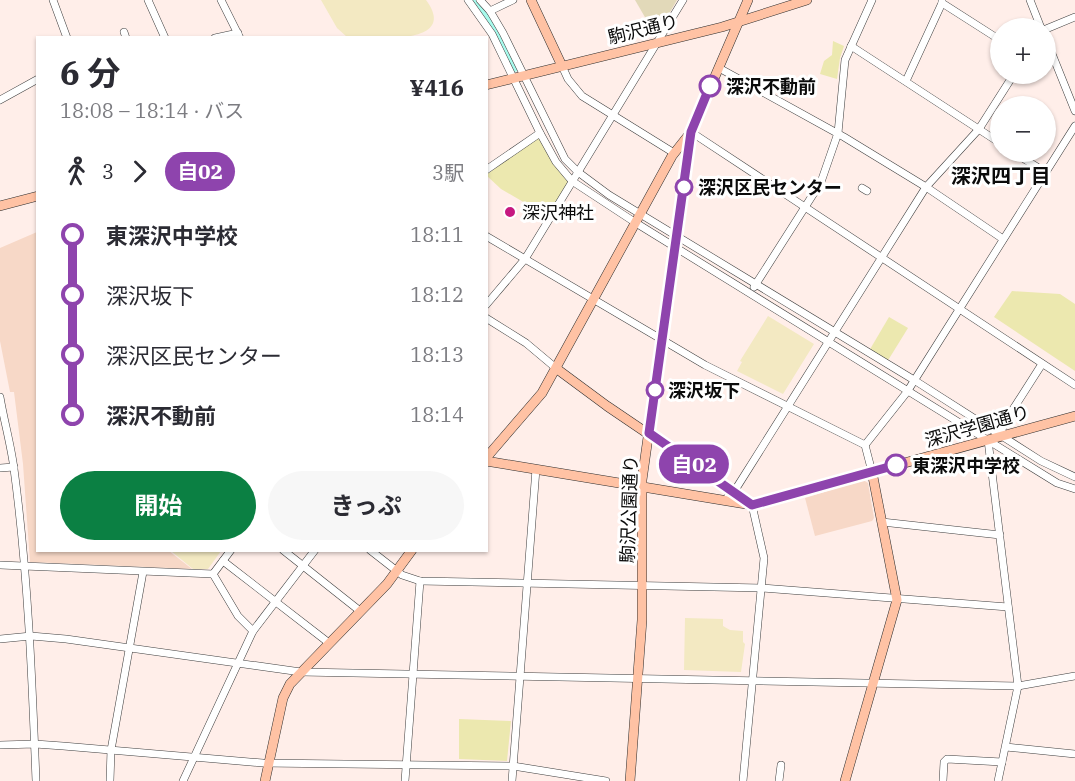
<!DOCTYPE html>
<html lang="ja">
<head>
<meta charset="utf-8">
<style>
	:root { --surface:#fff; --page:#f7f7f7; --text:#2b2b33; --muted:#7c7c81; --accent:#0b8043 }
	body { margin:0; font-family:"IBM Plex Serif","Noto Sans JP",serif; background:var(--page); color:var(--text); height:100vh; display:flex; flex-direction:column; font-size:22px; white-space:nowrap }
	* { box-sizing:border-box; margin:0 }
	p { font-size:20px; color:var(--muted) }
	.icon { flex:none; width:33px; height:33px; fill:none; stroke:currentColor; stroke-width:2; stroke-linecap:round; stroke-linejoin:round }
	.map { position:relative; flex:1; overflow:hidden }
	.side { position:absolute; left:36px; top:36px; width:452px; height:516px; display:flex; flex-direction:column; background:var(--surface); border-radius:0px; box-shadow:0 2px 4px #0004 }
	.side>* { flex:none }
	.badge { padding:0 12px; border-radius:20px; font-size:21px; line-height:39px }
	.fabs { position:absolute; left:990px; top:18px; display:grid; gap:12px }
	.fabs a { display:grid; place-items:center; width:66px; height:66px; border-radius:50%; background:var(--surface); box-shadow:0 2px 4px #0004; font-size:30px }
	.map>.badge { position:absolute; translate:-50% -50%; box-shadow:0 0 0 3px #fff }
	.legs { display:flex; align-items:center; gap:9px; height:66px; padding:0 24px; font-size:20px }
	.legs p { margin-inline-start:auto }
	.head { display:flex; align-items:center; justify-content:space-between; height:102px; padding:0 24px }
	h1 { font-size:33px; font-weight:700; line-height:45px }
	.cta { display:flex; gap:12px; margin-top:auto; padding:12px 24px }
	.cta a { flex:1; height:69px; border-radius:36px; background:var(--accent); color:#fff; font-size:24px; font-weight:700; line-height:69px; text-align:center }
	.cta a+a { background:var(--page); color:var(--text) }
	ul { padding:0 24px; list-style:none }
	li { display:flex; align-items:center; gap:21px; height:60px; font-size:22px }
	li i { display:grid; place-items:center; width:9px; height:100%; margin:0 8px; background:currentColor }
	li i::after { content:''; width:15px; height:15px; margin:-8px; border:4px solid; border-radius:50%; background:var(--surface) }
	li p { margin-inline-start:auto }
	li:first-child i { background:linear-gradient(#0000 50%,currentColor 0) }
	li:last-child i { background:linear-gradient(currentColor 50%,#0000 0) }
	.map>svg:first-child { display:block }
	.farmland { fill:#f7d8c7 }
	.green { fill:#ece8af }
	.cemetery { fill:#e2d9b9 }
	.pitch { fill:#f3e9c2 }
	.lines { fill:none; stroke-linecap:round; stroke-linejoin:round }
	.river { stroke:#a8fbed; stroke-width:12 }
	.street-casing { stroke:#3e3e3e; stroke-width:8 }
	.secondary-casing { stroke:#2d2d2d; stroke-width:10 }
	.street { stroke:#fff; stroke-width:7 }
	.secondary { stroke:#ffc2a4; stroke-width:9 }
	.line-1-casing { stroke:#fff; stroke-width:14 }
	.line-1 { stroke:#8e44ad; stroke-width:9 }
	.stop-1-dot { fill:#fff; stroke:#8e44ad; stroke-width:3 }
	.poi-dot { fill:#c61880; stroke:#fff; stroke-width:2 }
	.labels { text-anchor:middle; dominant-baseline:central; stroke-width:6; stroke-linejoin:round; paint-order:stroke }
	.street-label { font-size:18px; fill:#0b0b0b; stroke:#fff }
	.stop-label { font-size:18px; font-weight:bold; fill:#0b0b0b; stroke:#fff; text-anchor:start }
	.poi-label { font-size:18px; fill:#0b0b0b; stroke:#fff; text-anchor:start }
	.neighbourhood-label { font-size:20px; font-weight:bold; fill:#0b0b0b; stroke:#fff }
</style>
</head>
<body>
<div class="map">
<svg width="1075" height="781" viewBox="0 0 1075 781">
	<rect width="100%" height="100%" fill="#ffeee9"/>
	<g class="farmland">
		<path d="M37 232 38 550 169 551 192 569 30 562 23 464 14 392H10L0 341V248Z"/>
		<path d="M863 480 868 483 874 518 872 521 815 536 805 498Z"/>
	</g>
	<g class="green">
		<path d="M833 41 844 46 840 58 837 79 820 74 824 61 832 55Z"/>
		<path d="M537 138H540L568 182 549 217 501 189 486 175Z"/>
		<path d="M1012 291 1060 294 1075 304V371L994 317Z"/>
		<path d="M889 317 908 328 887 362 869 351Z"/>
		<path d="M459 719 511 721 507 761 459 759Z"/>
	</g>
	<path class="cemetery" d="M635 0H677L658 33 653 31Z"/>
	<g class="pitch">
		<path d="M321 0H426C461 47 370 38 347 37L337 28Z"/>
		<path d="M768 316 814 344 783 394 737 371 742 362 740 361Z"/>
		<path d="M171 551H221L208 569H193Z"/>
		<path d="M685 618 723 619V626L730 630 743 631V642L745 644 741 672 684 670Z"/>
	</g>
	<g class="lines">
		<path class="river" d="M474 0 498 34 514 66"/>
		<g class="street-casing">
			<g id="street">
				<path d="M53 0 67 38"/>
				<path d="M148 0 165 38"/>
				<path d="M221 0 240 38"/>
				<path d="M468 0 492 34 540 133 556 162 572 181 636 223 1057 483 1075 489"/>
				<path d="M480 0 490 11 503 33 565 159 578 172 609 195 914 380 1041 461 1075 477"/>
				<path d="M942 0V3L1000 40"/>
				<path d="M1030 0 1041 28"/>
				<path d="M490 11 513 0"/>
				<path d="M1046 29 1075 17"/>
				<path d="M124 32 126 38"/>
				<path d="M215 38 238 33"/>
				<path d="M1046 39 1075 111"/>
				<path d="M851 46 1000 143"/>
				<path d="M562 66 568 79 582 96 674 153"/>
				<path d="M719 68 844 137 926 187 1003 239"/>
				<path d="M906 81 942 3"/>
				<path d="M0 100 38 79"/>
				<path d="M691 132 1075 385"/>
				<path d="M1013 152 1045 172"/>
				<path d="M486 170 540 133"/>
				<path d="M862 188 867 191"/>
				<path d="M486 236 705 365 865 445 872 472"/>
				<path d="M754 287 821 182 838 133 845 60 872 0"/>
				<path d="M486 305 525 259 683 0"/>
				<path d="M486 318 526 343 557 369"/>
				<path d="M0 397C4 421 11 445 14 469 28 573 32 677 36 781"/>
				<path d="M1001 436 1003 425 1042 364"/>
				<path d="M988 440 1018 686 998 781"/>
				<path d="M865 445 907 392 1075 126"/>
				<path d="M0 468 14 467"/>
				<path d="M725 500 737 487 926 187 979 129 1014 74"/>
				<path d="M882 522 1000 535"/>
				<path d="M283 550 360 611"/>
				<path d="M370 550 402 575 420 581 762 588 1008 607"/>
				<path d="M223 561 329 643"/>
				<path d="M0 565 213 574"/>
				<path d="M213 574 238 616 253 631"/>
				<path d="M213 574 231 550"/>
				<path d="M0 639 31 636 66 639 301 672 1018 686 1075 676"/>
				<path d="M0 745 35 744 63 746 263 763 513 766 606 781"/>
				<path d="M1006 747 1075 754"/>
				<path d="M110 781 111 750 143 572"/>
				<path d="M183 781 253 631 315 550"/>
				<path d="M405 781 420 581"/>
				<path d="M512 781 536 469"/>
				<path d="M743 781 764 558 752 505"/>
				<path d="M779 781 781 765"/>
				<path d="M943 781 944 762 947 759 1002 762"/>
			</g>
		</g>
		<g class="secondary-casing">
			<g id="secondary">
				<path d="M531 0 562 66"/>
				<path d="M486 85 722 27 807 0"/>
				<path d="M0 206 38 196"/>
				<path d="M557 369 607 406 750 503"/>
				<path d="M486 458 542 393 672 156 691 132"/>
				<path d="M486 461 752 505 1075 416"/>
				<path d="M265 781 283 698 290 684 387 584 412 550"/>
				<path d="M630 781 642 620V480L691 132 748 0"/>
				<path d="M845 781 897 600 872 472"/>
			</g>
		</g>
		<use href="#street" class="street"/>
		<use href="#secondary" class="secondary"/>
	</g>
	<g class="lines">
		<g class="line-1-casing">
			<path id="line-1" d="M710 86 691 132 649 433 752 505 896 465"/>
		</g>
		<use href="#line-1" class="line-1"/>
	</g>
	<g class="stop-1-dot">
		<circle cx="710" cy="86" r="10"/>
		<circle cx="684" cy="187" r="8"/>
		<circle cx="655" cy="390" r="8"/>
		<circle cx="896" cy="465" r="10"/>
	</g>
	<circle class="poi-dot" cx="510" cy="212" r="6"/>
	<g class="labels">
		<g class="street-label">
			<text transform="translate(643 29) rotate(-14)">駒沢通り</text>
			<text transform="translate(977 426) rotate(-16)">深沢学園通り</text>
			<text transform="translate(629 509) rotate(-88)">駒沢公園通り</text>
		</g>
		<g class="stop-label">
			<text x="726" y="86">深沢不動前</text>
			<text x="698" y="187">深沢区民センター</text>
			<text x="668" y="390">深沢坂下</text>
			<text x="912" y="465">東深沢中学校</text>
		</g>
		<g class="poi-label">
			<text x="522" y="212">深沢神社</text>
		</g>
		<g class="neighbourhood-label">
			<text x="1001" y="175">深沢四丁目</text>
		</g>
	</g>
</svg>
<div class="fabs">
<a>+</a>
<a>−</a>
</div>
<b class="badge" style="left:694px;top:464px;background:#8e44ad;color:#fff">自02</b>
<section class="side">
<div class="head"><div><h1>6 分</h1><p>18:08 – 18:14 · バス</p></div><b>¥416</b></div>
<div class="legs"><svg class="icon" aria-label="walk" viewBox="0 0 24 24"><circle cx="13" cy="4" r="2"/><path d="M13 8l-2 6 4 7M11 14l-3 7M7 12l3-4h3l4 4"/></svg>3<svg class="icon" aria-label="forward" viewBox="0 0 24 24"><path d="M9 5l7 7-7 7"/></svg><b class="badge" style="background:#8e44ad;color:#fff">自02</b><p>3駅</p></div>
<ul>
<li><i style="color:#8e44ad"></i><b>東深沢中学校</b><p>18:11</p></li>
<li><i style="color:#8e44ad"></i><span>深沢坂下</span><p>18:12</p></li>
<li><i style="color:#8e44ad"></i><span>深沢区民センター</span><p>18:13</p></li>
<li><i style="color:#8e44ad"></i><b>深沢不動前</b><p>18:14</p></li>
</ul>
<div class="cta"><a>開始</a><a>きっぷ</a></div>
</section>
</div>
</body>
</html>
